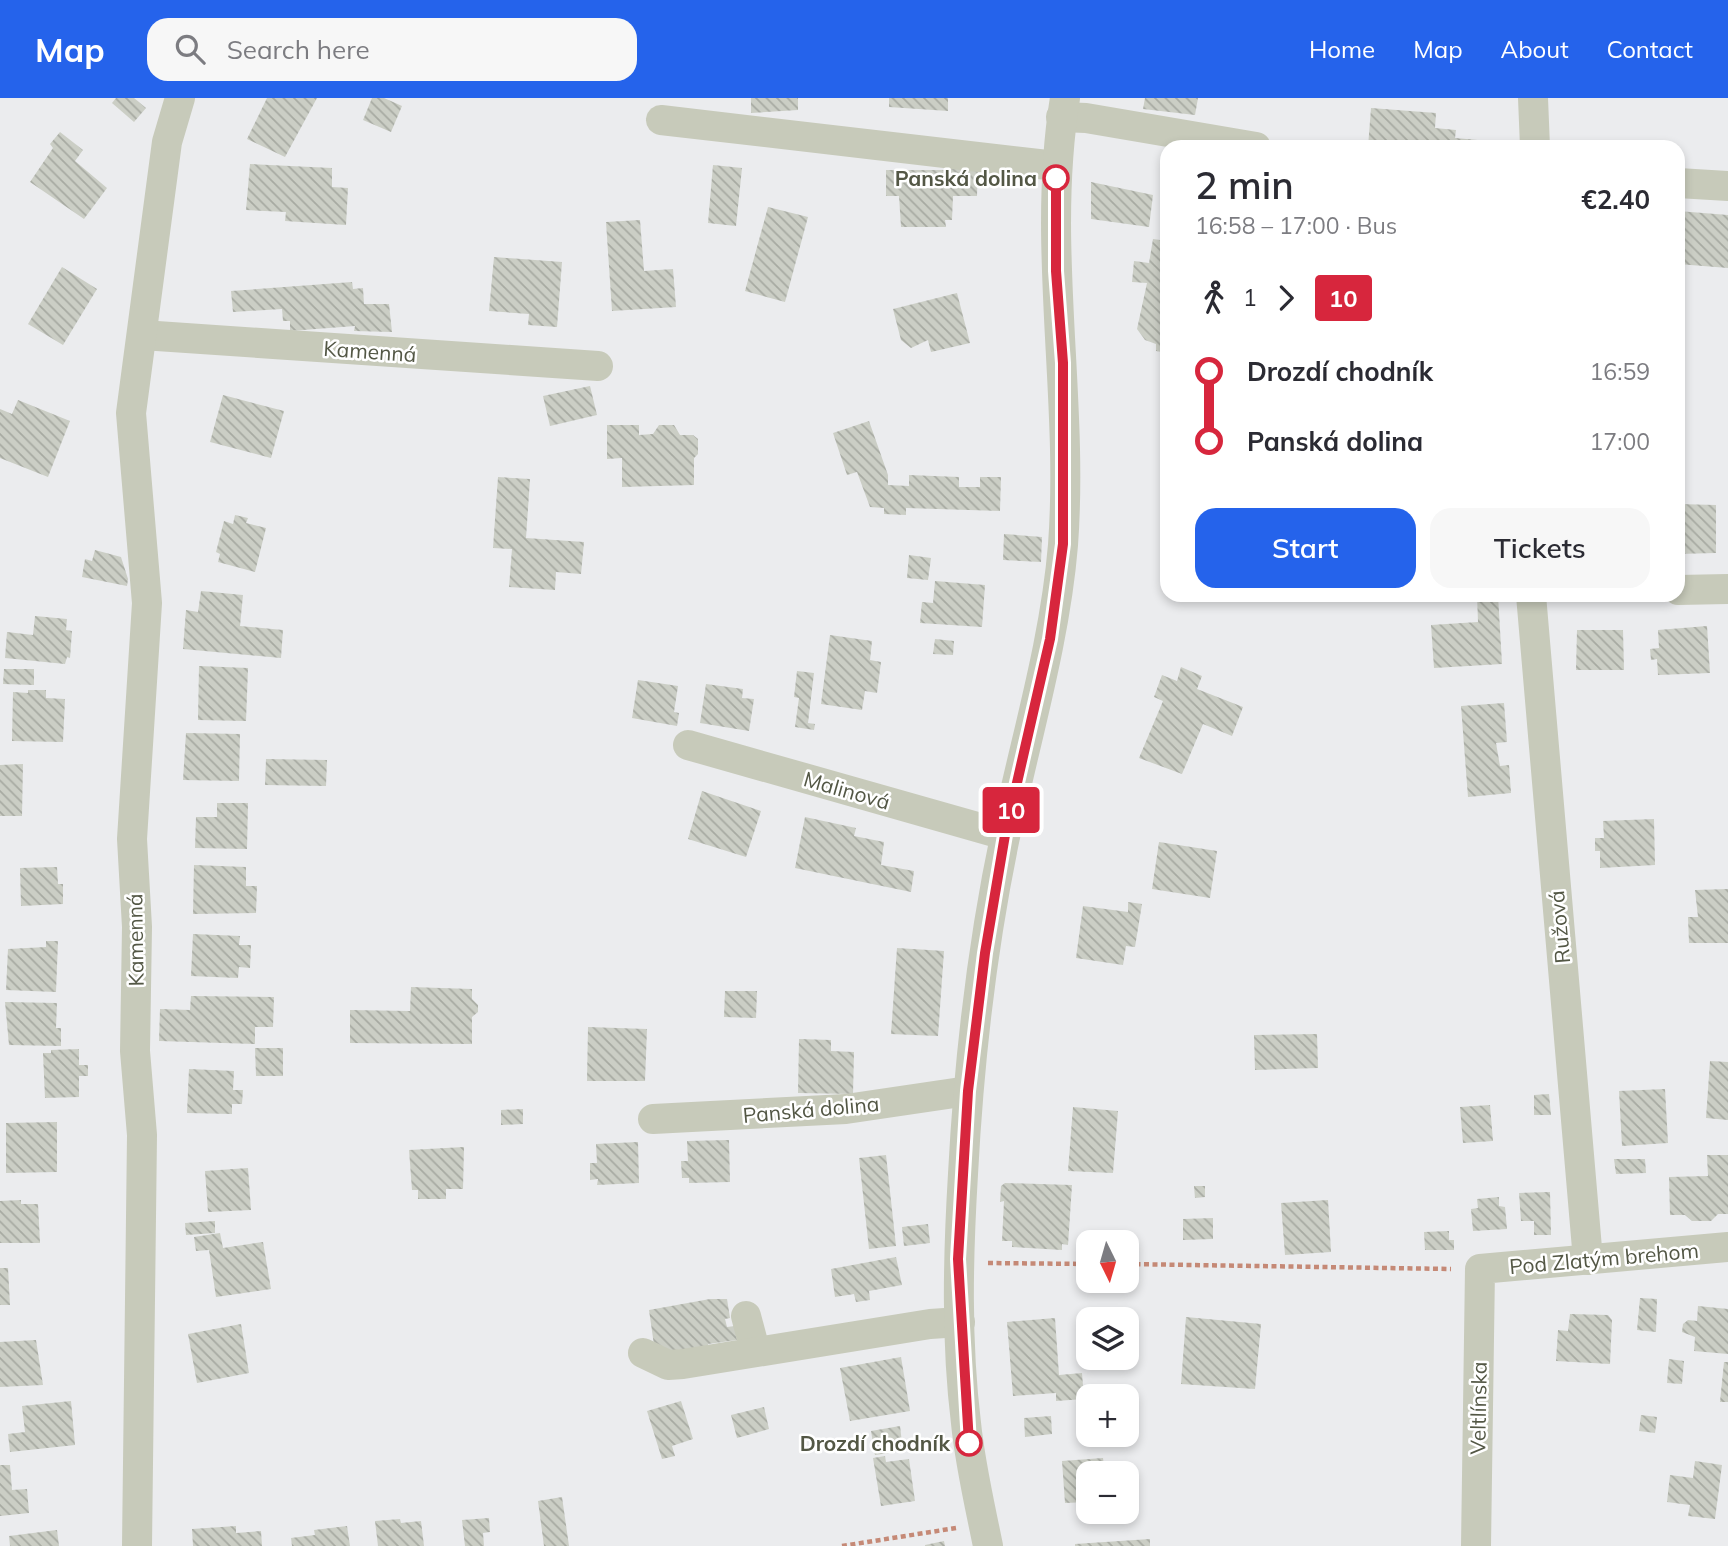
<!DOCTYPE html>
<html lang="en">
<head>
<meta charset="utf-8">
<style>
	:root { --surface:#fff; --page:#f7f7f7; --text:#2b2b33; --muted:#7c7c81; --accent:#2563eb }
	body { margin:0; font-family:Mulish,sans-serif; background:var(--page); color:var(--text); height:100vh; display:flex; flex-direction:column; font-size:26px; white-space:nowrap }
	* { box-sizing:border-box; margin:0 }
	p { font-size:23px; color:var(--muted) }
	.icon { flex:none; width:38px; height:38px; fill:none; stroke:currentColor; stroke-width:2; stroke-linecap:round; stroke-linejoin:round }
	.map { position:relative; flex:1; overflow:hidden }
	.drawer { position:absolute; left:1160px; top:42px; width:525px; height:462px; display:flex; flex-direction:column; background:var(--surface); border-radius:21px; box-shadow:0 4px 10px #0003 }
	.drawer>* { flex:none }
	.badge { padding:0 14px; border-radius:5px; font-size:24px; line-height:46px }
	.needle { width:46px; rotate:175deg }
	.fabs { position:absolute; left:1076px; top:1132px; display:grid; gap:14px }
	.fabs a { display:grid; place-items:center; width:63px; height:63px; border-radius:14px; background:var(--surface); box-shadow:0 4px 10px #0003; font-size:35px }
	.map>.badge { position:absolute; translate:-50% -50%; box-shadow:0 0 0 4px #fff }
	.legs { display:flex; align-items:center; gap:10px; height:77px; padding:0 35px; font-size:23px }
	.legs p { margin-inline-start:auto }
	.overview { display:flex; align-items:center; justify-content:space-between; height:119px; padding:0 35px }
	h1 { font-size:38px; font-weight:600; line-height:52px }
	.button { display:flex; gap:14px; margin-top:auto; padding:14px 35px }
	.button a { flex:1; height:80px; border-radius:21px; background:var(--accent); color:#fff; font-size:28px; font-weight:600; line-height:80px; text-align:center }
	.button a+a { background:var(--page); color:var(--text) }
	ul { padding:0 35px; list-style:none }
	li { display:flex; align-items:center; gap:24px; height:70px; font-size:26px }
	li i { display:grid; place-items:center; width:10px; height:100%; margin:0 9px; background:currentColor }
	li i::after { content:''; width:18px; height:18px; margin:-9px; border:5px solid; border-radius:50%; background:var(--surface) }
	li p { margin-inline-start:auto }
	li:first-child i { background:linear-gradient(#0000 50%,currentColor 0) }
	li:last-child i { background:linear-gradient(currentColor 50%,#0000 0) }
	header { display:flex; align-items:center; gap:42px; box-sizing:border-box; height:98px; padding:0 35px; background:var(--accent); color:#fff }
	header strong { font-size:33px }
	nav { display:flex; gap:38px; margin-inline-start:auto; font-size:24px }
	.search { width:490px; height:63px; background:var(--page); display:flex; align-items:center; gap:18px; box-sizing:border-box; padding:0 24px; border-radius:21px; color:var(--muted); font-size:26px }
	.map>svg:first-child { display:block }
	.building { fill:url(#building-back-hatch) }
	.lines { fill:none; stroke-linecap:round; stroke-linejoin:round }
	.path { stroke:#c58976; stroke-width:4.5; stroke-dasharray:5 3.5; stroke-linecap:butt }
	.minor { stroke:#c7caba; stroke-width:30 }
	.line-1-casing { stroke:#fff; stroke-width:16 }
	.line-1 { stroke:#d7263d; stroke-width:10 }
	.stop-1-dot { fill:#fff; stroke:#d7263d; stroke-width:3.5 }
	.labels { text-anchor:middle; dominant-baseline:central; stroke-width:5; stroke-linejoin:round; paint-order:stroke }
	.stop-label { font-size:21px; font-weight:bold; fill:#535745; stroke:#fff; text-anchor:end }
	.street-label { font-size:21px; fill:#535745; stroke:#fff }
</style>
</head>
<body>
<header>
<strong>Map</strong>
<div class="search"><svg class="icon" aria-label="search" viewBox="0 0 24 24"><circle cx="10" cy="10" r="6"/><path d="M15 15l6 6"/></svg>Search here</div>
<nav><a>Home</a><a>Map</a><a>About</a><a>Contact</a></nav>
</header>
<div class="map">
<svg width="1728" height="1448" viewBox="0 0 1728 1448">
	<defs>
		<pattern id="building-back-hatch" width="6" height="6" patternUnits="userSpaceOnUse" patternTransform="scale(1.75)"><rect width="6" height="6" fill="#cbcec5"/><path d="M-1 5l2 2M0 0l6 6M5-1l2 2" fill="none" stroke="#a7aaa2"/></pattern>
	</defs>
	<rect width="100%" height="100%" fill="#ebecee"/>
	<g class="building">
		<path d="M116 0H134L146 10 134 24 112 5Z"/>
		<path d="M267 0H317L285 59 247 41Z"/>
		<path d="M372 0H384L402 8 391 34 363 22Z"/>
		<path d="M751 0H798V12L751 15Z"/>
		<path d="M889 0H948V13L889 9Z"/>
		<path d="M1145 0H1198L1195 17 1143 11Z"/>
		<path d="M1371 10 1436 15 1435 30 1456 32 1455 40 1489 43V49H1368Z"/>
		<path d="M60 34 83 52 75 63 107 90 84 121 30 84 53 50 50 46Z"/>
		<path d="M945 60 978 63 977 98H953L952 122H945L946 129H901L899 98H886V72H945Z"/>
		<path d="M250 66 332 70V89L348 90 346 127 285 123 286 114 246 112Z"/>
		<path d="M713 67 742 70 736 128 708 125Z"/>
		<path d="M1091 84 1153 97 1149 129 1091 121Z"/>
		<path d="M768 109 808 119 785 204 745 193Z"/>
		<path d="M1678 113 1728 117V170L1678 166Z"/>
		<path d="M640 122 644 173 673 171 676 209 612 213 606 124Z"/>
		<path d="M1153 141 1167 143V255L1156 253V246L1145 242 1137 231 1147 185 1132 184 1134 163 1149 165Z"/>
		<path d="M494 159 562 164 557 229 528 227 529 216 489 213Z"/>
		<path d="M62 169 97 191 63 247 28 226Z"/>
		<path d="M352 184 353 191 363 190 364 206H389L392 234 354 233 355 228 290 233V223H283L282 211 233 214 231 193Z"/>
		<path d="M957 195 970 245 931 254 928 242 911 250 901 242 893 211Z"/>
		<path d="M590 288 597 317 550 328 543 298Z"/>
		<path d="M223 297 284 313 271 360 210 344Z"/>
		<path d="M18 302 70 323 48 379 0 360V311L12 316Z"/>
		<path d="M869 323 888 377V387L909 388V377L959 379V389H980V379H1001L1000 413 906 410V417L884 416V410L870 409 857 374 847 377 833 335Z"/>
		<path d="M607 327H639V337L653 336 659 327H674L680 337H693L698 341V356L694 360V387L622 389V360L607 361Z"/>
		<path d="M498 379 530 381 526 440 584 444 581 476 556 474 555 492 509 489 512 451 493 450Z"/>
		<path d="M1678 406 1716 407V455L1678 456Z"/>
		<path d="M235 417 248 420 246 425 266 430 255 474 218 464 220 456 216 454 224 423 233 426Z"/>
		<path d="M1004 436 1042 439 1041 464 1003 462Z"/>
		<path d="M95 452 121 459 128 481 127 488 82 479 85 461 92 463Z"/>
		<path d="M909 457 931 460 928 482 907 480Z"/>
		<path d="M935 483 985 487 982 529 920 525 922 504 933 505Z"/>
		<path d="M201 493 243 497 240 528 283 532 281 560 183 551 186 512 198 514Z"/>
		<path d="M1477 497H1498L1502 566 1434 570 1431 527 1478 524Z"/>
		<path d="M35 518 67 521 66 532 72 533 70 560 67 559 65 566 5 560 7 534 33 537Z"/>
		<path d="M1707 528 1710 575 1658 577 1657 561 1651 562 1650 551 1659 550 1658 532Z"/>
		<path d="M1577 532H1623L1624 572H1576Z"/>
		<path d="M830 537 872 543 870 562 881 564 877 595 865 593 862 612 821 606Z"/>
		<path d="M935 541 954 543 953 557 933 556Z"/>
		<path d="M199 568 248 570 246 623 198 622Z"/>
		<path d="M1181 569 1202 578 1197 591 1243 609 1232 638 1203 626 1182 676 1139 660 1163 603 1154 599 1162 577 1177 583Z"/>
		<path d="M4 571H34V587L3 586Z"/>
		<path d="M797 573 814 575 808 625 815 626 814 632 795 629 799 600 794 599Z"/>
		<path d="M638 582 678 588 674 614 679 615 677 628 632 620Z"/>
		<path d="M706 586 743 591 742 600 754 601 749 633 700 625Z"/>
		<path d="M28 592H46V600L65 601 63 644 12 643 13 594 28 595Z"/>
		<path d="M1504 605 1507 644 1496 645 1500 668 1509 667 1511 695 1468 699 1461 608Z"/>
		<path d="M186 635 240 636 239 683 183 682Z"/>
		<path d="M266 661 327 662 326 688 265 687Z"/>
		<path d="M23 666 22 718H0V667Z"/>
		<path d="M702 693 761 713 746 759 688 741Z"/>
		<path d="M217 705H248L247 751 195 750 196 719H217Z"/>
		<path d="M805 719 856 730 854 738 884 744 881 767 914 773 911 794 795 770Z"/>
		<path d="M1654 721 1655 767 1600 770V753H1595V740H1604L1603 723Z"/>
		<path d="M1159 744 1217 753 1210 800 1152 791Z"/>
		<path d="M194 767 246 769V788H257L256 815 193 816Z"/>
		<path d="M57 769 58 786H63V806L21 808 20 770Z"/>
		<path d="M1728 791V845H1689L1688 819H1698L1695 792Z"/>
		<path d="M1128 804 1142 806 1135 849 1126 848 1123 867 1076 860 1083 808 1128 814Z"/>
		<path d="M193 836 240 838 239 847H251L250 870 239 869 238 880 191 878Z"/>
		<path d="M46 843H58L56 894 6 892 8 851 46 849Z"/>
		<path d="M897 850 944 853 938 938 891 936Z"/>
		<path d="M411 889 472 891V901L478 907V914L472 919V946L350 945V912L410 913Z"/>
		<path d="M725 893H757L756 920 724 919Z"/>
		<path d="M191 898 274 899 273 929H255V946L159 943 160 911 190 912Z"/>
		<path d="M5 904 57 905 56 930H61V948L9 947Z"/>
		<path d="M588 929 647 931 645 983H587Z"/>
		<path d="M1317 936 1318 970 1255 972 1254 937Z"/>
		<path d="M799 941 831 942V953L854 954 853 996 798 995Z"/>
		<path d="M255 950H283V978H256Z"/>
		<path d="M79 951V967H88V978H79V999L45 1000 43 955H51V952Z"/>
		<path d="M1710 963 1728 964V1022L1706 1020Z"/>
		<path d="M189 971 234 973 233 992H243L242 1006H232V1016L187 1015Z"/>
		<path d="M1665 991 1668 1045 1622 1048 1619 993Z"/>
		<path d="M1549 996 1551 1017H1534V997Z"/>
		<path d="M1490 1007 1493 1043 1463 1045 1460 1009Z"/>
		<path d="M1073 1009 1118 1013 1113 1075 1068 1073Z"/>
		<path d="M523 1011V1026L501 1027V1012Z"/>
		<path d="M57 1024V1074L6 1075V1025Z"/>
		<path d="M729 1042 730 1084 689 1085V1080H682L681 1063H688L687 1043Z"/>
		<path d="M638 1044 639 1085 597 1087 598 1081 590 1082V1065H597L596 1046Z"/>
		<path d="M464 1049 463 1091H446V1101H418V1092H412L409 1052Z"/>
		<path d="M886 1057 896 1148 869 1151 859 1060Z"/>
		<path d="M1707 1057H1728V1116H1718L1711 1123H1692L1685 1117H1670L1669 1079 1708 1078Z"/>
		<path d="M1614 1061H1645L1646 1075 1616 1076Z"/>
		<path d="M248 1070 251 1112 208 1114 205 1073Z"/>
		<path d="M1005 1085 1072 1087 1068 1147 1062 1146V1152L1012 1149V1143H1002L1004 1103 1000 1104 1001 1088Z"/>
		<path d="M1194 1088H1205V1099L1195 1100Z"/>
		<path d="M1550 1094 1551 1137H1534V1123H1521L1519 1095Z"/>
		<path d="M1499 1099V1108L1505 1109 1507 1131 1473 1133 1471 1111 1478 1110 1477 1101Z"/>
		<path d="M21 1102V1106H38L40 1145H0V1103Z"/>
		<path d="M1328 1102 1331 1154 1285 1157 1281 1105Z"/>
		<path d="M1213 1120V1141L1183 1142V1121Z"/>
		<path d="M215 1123V1135L186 1137 185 1125Z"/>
		<path d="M928 1126 930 1145 904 1148 902 1129Z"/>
		<path d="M1449 1133V1142H1454V1152H1425L1424 1134Z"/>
		<path d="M220 1135 223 1150 263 1144 271 1191 216 1199 209 1152 196 1153 194 1139Z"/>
		<path d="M896 1159 902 1187 869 1193 870 1202 856 1204 854 1196 835 1199 831 1171Z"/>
		<path d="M0 1170H8L10 1207H0Z"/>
		<path d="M1640 1200 1657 1201 1656 1234 1637 1232Z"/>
		<path d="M710 1201H727L730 1220 725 1221 727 1229 735 1228 737 1242 708 1246V1249L655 1254 649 1212Z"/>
		<path d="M1698 1208 1728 1211V1256L1694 1253 1695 1239 1682 1234 1683 1226 1688 1222 1697 1223Z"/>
		<path d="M1570 1216 1608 1217 1612 1222 1610 1266 1556 1263 1558 1232 1568 1233Z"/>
		<path d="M1186 1219 1261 1226 1255 1291 1181 1286Z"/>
		<path d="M1055 1220 1059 1277 1082 1275 1084 1301 1056 1303V1295L1013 1298 1007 1224Z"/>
		<path d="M241 1226 249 1275 197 1285 188 1236Z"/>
		<path d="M36 1242 43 1287 0 1289V1244Z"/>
		<path d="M901 1259 910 1313 850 1323 840 1270Z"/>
		<path d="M1669 1261 1684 1263 1682 1286 1667 1285Z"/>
		<path d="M1724 1264H1728V1304H1720Z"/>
		<path d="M71 1303 75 1347 10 1354 8 1336 25 1334 22 1308Z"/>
		<path d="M681 1303 693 1341 672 1348 675 1358 662 1361 647 1313Z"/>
		<path d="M764 1309 769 1331 737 1340 731 1317Z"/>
		<path d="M1641 1317 1657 1319 1655 1335 1639 1333Z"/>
		<path d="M1051 1318 1052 1336 1025 1339 1024 1320Z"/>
		<path d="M900 1328 903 1353 875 1357 871 1333Z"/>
		<path d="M885 1358 886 1364 909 1361 915 1403 881 1408 873 1360Z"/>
		<path d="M1103 1360 1105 1376H1088V1404L1065 1405 1062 1363Z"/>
		<path d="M1695 1363 1722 1367 1715 1421 1688 1418 1690 1407 1667 1404 1670 1377 1693 1380Z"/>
		<path d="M0 1367H10L12 1392 27 1391 29 1415 0 1418Z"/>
		<path d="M562 1399 569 1448H544L538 1403Z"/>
		<path d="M489 1420 490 1434 483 1435 484 1448H465L462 1422Z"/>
		<path d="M400 1421 401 1425 421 1423 424 1448H378L375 1423Z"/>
		<path d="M236 1428V1435L261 1433 262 1448H193L192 1431Z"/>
		<path d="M347 1428 350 1448H292L291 1440 315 1437 314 1432Z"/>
		<path d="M57 1432 59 1448H10L9 1438Z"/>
		<path d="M1150 1441V1448H1075V1446Z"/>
		<path d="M944 1443 945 1448H925V1447Z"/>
	</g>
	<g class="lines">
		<g class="path">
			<path d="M988 1165 1088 1166"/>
			<path d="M1127 1166 1451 1171"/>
			<path d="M842 1448 956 1430"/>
		</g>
		<g class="minor">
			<path d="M1533 0 1535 49"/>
			<path d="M1061 19 1086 20 1256 49"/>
			<path d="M661 22 1056 68"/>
			<path d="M1678 85 1728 88"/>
			<path d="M142 237 598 268"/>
			<path d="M1678 492 1728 491"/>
			<path d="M1531 497 1588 1162"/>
			<path d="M688 647 1005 737"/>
			<path d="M653 1021 846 1011 968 993"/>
			<path d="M746 1218 755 1252"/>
			<path d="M643 1255 668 1267 683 1266 930 1226 960 1224"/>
			<path d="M137 1448 142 1037 135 953 137 829 132 741 147 505 131 315 167 44 180 0"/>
			<path d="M988 1448C980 1408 970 1366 966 1325 956 1243 958 1159 963 1076 969 962 982 847 1006 734 1026 639 1055 544 1063 447 1074 298 1041 148 1065 0"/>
			<path d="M1476 1448 1480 1171 1728 1149"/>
		</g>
	</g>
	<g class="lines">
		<g class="line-1-casing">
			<path id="line-1" d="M969 1345 958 1161 968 993 985 855 1005 737 1050 541 1063 446V265L1056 173V80"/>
		</g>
		<use href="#line-1" class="line-1"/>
	</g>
	<g class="stop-1-dot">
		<circle cx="1056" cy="80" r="12"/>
		<circle cx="969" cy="1345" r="12"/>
	</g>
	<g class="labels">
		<g class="stop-label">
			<text x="1037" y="80">Panská dolina</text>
			<text x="950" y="1345">Drozdí chodník</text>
		</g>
		<g class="street-label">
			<text transform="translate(370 253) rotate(4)">Kamenná</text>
			<text transform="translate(847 692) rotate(16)">Malinová</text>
			<text transform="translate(1559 829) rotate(-95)">Ružová</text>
			<text transform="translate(135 842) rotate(-91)">Kamenná</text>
			<text transform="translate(811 1011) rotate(-5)">Panská dolina</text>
			<text transform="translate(1604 1160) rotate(-5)">Pod Zlatým brehom</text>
			<text transform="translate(1478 1310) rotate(-89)">Veltlínska</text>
		</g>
	</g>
</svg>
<div class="fabs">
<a><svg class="needle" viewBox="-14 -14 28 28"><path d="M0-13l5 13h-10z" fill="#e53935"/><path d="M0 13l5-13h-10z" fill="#7c7c81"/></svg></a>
<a><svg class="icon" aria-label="layers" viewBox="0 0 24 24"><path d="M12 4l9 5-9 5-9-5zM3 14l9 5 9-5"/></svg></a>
<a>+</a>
<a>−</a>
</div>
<b class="badge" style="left:1011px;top:712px;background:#d7263d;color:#fff">10</b>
<section class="drawer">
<div class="overview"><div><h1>2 min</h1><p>16:58 – 17:00 · Bus</p></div><b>€2.40</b></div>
<div class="legs"><svg class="icon" aria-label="walk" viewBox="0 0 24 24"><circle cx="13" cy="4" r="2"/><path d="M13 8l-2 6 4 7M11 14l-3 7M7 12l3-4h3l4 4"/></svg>1<svg class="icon" aria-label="forward" viewBox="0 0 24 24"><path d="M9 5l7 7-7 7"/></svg><b class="badge" style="background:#d7263d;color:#fff">10</b></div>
<ul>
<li><i style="color:#d7263d"></i><b>Drozdí chodník</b><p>16:59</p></li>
<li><i style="color:#d7263d"></i><b>Panská dolina</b><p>17:00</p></li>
</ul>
<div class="button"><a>Start</a><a>Tickets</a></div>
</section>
</div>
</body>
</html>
